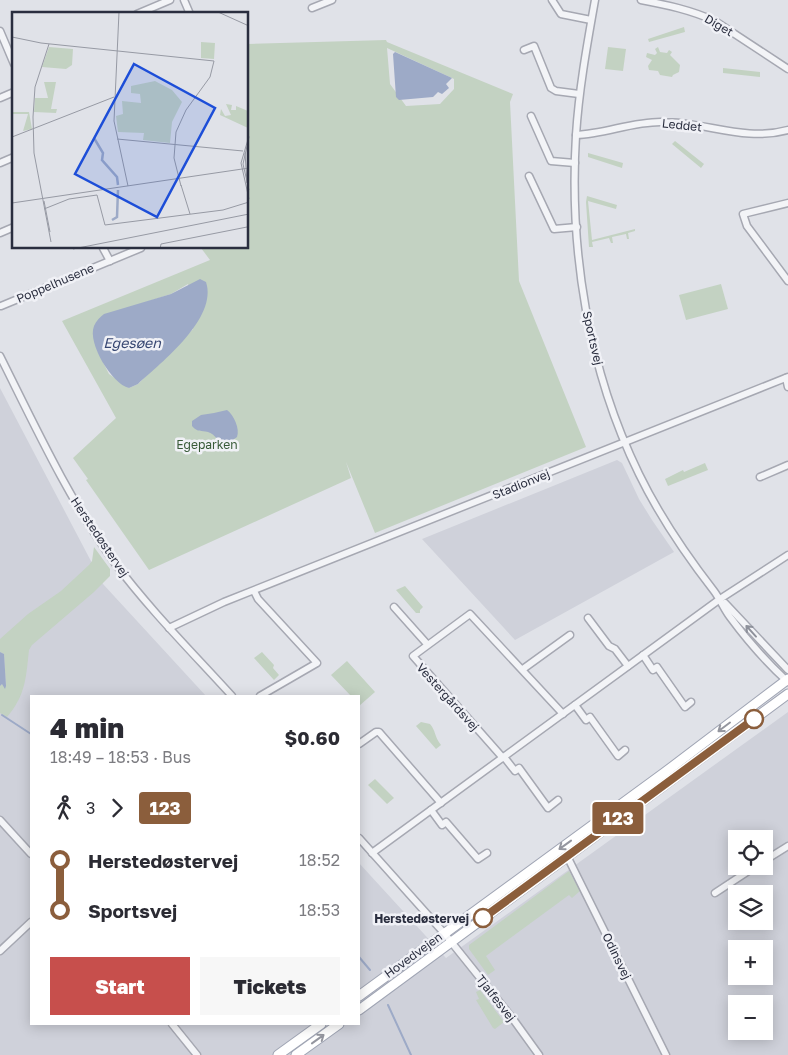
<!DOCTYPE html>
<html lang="en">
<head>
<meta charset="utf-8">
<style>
	:root { --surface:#fff; --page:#f7f7f7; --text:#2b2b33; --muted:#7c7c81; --accent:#c74f4c }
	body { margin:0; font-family:"Golos Text",sans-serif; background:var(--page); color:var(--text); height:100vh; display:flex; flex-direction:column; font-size:19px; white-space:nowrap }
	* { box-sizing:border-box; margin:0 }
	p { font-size:16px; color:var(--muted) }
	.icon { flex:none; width:28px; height:28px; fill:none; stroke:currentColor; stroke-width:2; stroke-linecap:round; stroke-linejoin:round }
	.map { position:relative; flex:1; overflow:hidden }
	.details { position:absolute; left:30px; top:695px; width:330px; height:330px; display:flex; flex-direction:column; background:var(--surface); border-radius:0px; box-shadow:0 2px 12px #0003 }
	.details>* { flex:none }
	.badge { padding:0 10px; border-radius:4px; font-size:18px; line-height:32px }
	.fabs { position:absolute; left:728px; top:830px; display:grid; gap:10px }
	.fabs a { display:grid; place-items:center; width:45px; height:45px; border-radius:0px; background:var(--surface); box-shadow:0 2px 12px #0003; font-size:25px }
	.map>.badge { position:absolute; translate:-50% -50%; box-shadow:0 0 0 2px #fff }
	.legs { display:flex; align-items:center; gap:8px; height:55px; padding:0 20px; font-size:16px }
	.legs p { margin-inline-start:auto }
	.summary { display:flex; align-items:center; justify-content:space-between; height:85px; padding:0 20px }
	h1 { font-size:28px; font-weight:800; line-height:38px }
	.action { display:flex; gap:10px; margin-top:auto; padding:10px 20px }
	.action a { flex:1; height:58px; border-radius:0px; background:var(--accent); color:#fff; font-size:20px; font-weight:800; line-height:58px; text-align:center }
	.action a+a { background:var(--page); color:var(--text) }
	ul { padding:0 20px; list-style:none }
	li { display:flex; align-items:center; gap:18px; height:50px; font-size:19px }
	li i { display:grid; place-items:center; width:8px; height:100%; margin:0 6px; background:currentColor }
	li i::after { content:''; width:12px; height:12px; margin:-6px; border:4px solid; border-radius:50%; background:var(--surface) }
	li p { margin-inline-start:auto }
	li:first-child i { background:linear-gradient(#0000 50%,currentColor 0) }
	li:last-child i { background:linear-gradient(currentColor 50%,#0000 0) }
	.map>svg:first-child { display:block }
	.built { fill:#cfd1da; fill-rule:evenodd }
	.green { fill:#c3d2c2; fill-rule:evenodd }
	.water { fill:#9daac7 }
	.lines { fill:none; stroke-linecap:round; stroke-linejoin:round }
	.stream { stroke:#9daac7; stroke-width:2 }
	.minor-casing { stroke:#a6a8b2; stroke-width:9 }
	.major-casing { stroke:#a0a5b4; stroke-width:11 }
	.minor { stroke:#f3f4f7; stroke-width:6 }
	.major { stroke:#fff; stroke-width:9 }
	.oneway { stroke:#8e919b }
	.oneway2 { stroke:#94969f }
	.line-1-casing { stroke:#fff; stroke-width:11 }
	.line-1 { stroke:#8b5e3c; stroke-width:8 }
	.stop-1-dot { fill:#fff; stroke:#8b5e3c; stroke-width:2.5 }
	.labels { text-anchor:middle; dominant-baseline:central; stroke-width:5; stroke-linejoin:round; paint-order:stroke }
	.street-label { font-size:12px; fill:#2a2e3f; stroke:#f0f1f6 }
	.park-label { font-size:12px; fill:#385a38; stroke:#f0f1f6 }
	.stop-label { font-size:12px; font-weight:bold; fill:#2a2e3f; stroke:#f0f1f6; text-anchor:end }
	.water-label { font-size:14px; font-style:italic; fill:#364671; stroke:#f0f1f6 }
	.inset-river { fill:none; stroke:#9daac7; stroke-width:2.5 }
	.inset-road { fill:none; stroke:#979aa4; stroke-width:1 }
	.view { fill:#1d4ed8; fill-opacity:0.15; stroke:#1d4ed8; stroke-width:2.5 }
	.inset-edge { fill:none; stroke:#2a2e3f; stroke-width:2.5 }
</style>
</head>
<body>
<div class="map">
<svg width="788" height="1055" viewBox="0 0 788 1055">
	<rect width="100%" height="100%" fill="#e0e2e8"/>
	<g class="built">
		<path d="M0 388 103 584 206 696H31V1024H359V863L446 958 788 712V1055H0ZM736 839H764V866H736ZM736 894H764V921H736ZM736 949H764V976H736ZM736 1004H764V1031H736Z"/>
		<path d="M617 460 622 463 639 499 652 520 674 552 515 640 422 539Z"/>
	</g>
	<g class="green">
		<path d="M684 27 685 32 649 42 648 39Z"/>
		<path d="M386 40 387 42 513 94 510 102 519 281 586 447 375 533 346 462 351 478 149 570 86 480 88 479 73 458 116 418 62 321 210 260 201 248H248V44ZM387 48 454 79V89L440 104 406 106 390 84ZM188 284 193 329 138 384 129 388 109 374 97 350 115 312 171 294Z"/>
		<path d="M608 47 626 49 623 71 605 69Z"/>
		<path d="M658 47 660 52 667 53 669 50 672 52 670 55 680 65 679 72 673 75 672 77 660 75 658 71 649 70 648 66 652 60 646 57 647 53 655 55 657 53 655 49Z"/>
		<path d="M723 68 760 72V77L723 73Z"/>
		<path d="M675 141 704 164 701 168 672 144Z"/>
		<path d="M588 153 623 163 622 168 588 157Z"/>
		<path d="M587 196 617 205 616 209 588 201 592 240 635 229V231L628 233 629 239H627L626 234 612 237 613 243H611L609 238 592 242 593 247H589L586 202Z"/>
		<path d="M721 284 728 309 686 320 679 295Z"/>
		<path d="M705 463 708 470 668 486 665 479 683 470 684 472Z"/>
		<path d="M94 547 110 569V576L94 592 32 645 29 650C26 677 26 695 7 717L0 713V686L2 684 6 686 4 654 0 652V639L28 614 61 591 89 565 92 561Z"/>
		<path d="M405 586 423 607 420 610V613H416L396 590Z"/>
		<path d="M262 652 274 665 273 668 279 675 274 680 254 658Z"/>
		<path d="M347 661 375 692 359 706V696H351L331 675Z"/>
		<path d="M421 722 430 724C436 731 434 736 441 745L436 749 416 726Z"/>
		<path d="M375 779 394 798 387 804 368 785Z"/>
		<path d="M569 871 580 891 572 898 569 895 486 956 495 970 488 975 469 949V945Z"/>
		<path d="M480 990 504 1022 495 1029 493 1028 476 1000 479 999 476 992Z"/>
	</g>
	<g class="water">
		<path d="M395 52 452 78 446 84 449 88 442 94 438 92 433 97 399 100 396 97 393 54Z"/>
		<path d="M200 279 206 282C218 318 162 362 138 384L129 388C112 384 87 343 94 326 96 321 100 317 104 314L171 294Z"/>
		<path d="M227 410C234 415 240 429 237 437 218 451 220 436 208 432 201 430 198 433 192 426V421L201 415 214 413Z"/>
		<path d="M0 652 4 654 6 686 5 689 2 684 0 686Z"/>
	</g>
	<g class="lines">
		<g class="stream">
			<path d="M2 715 31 734"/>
			<path d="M359 957 370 970"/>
			<path d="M388 1005 411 1055"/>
		</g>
		<g class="minor-casing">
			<g id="minor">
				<path d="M184 0 190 14"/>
				<path d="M552 0 561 14 591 20"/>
				<path d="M595 0C587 45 579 89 576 135 569 250 588 370 639 474 659 515 686 555 714 591 720 599 724 609 730 617 747 640 767 663 788 682"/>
				<path d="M641 0C667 5 691 10 715 21L788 69"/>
				<path d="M312 8 332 0"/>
				<path d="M137 14 170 0"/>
				<path d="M0 31 14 64"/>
				<path d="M524 50 534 46 551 88 556 91 579 94"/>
				<path d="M0 98 14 92"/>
				<path d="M531 116 551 161 575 163"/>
				<path d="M576 135C605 134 634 121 663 122 706 122 745 142 788 130"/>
				<path d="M0 163 14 157"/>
				<path d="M529 176 554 229 577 227"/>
				<path d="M788 203 743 214 747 226 788 281"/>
				<path d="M0 233 14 227"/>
				<path d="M103 248 110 261"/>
				<path d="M1 306 141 248"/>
				<path d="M0 356C35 426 68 498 114 562 150 610 192 652 232 696"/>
				<path d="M786 378 788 387"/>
				<path d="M760 477 788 465"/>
				<path d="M254 591 258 599 317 663 260 696"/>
				<path d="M725 603 788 670"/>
				<path d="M394 607 427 644"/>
				<path d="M588 618 609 646 615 649 628 666"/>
				<path d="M169 628 224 602 788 377"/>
				<path d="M643 655 653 670 657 667 685 707 691 702"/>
				<path d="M523 669 570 635"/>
				<path d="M575 705 586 720 590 717 618 756 625 750"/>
				<path d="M359 744 376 732H379L441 803"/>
				<path d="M504 757 515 771 519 768 548 808 558 800"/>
				<path d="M503 758 413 656 470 614 563 714"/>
				<path d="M431 810 442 825 446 822 478 859 487 853"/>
				<path d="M0 820 31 854"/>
				<path d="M359 838 444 933 513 1019 539 1055"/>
				<path d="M372 853 720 599 788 555"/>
				<path d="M567 856 666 1055"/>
				<path d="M764 861 788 846"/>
				<path d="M715 893 756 866"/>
				<path d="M0 951 31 922"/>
				<path d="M172 1024 197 1055"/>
			</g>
		</g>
		<g class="major-casing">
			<g id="major">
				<path d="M359 996 664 773 788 679"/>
				<path d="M359 1010 788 694"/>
				<path d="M278 1055 321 1024"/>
				<path d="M296 1055 339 1024"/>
			</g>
		</g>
		<use href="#minor" class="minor"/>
		<use href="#major" class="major"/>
	</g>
	<defs><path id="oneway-shaft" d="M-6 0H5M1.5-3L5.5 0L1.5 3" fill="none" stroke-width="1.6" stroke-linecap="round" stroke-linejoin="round" transform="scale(1.25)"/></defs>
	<use class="oneway" href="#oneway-shaft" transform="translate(751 631) rotate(-132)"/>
	<g class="oneway2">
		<use href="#oneway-shaft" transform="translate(724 727) rotate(143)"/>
		<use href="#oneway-shaft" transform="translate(565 845) rotate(144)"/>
		<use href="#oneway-shaft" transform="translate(318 1039) rotate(-36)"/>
	</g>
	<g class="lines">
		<g class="line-1-casing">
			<path id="line-1" d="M483 918 754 719"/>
		</g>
		<use href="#line-1" class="line-1"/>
	</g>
	<g class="stop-1-dot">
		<circle cx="754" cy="719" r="9"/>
		<circle cx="483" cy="918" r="9"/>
	</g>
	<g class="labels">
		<g class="street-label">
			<text transform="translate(719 25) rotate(30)">Diget</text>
			<text transform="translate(682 125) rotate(6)">Leddet</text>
			<text transform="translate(55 283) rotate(-23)">Poppelhusene</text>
			<text transform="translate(593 338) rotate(77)">Sportsvej</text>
			<text transform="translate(521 484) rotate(-22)">Stadionvej</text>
			<text transform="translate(100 537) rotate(56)">Herstedøstervej</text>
			<text transform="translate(448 697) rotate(48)">Vestergårdsvej</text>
			<text transform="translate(413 955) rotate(-36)">Hovedvejen</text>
			<text transform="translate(617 956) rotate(64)">Odinsvej</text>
			<text transform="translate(496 998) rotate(52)">Tjalfesvej</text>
		</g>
		<g class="park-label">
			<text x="207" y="444">Egeparken</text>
		</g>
		<g class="stop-label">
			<text x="469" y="918">Herstedøstervej</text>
		</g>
		<g class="water-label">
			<text x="132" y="342">Egesøen</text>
		</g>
	</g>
	<g transform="translate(12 12)">
		<rect width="236" height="236" fill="#e0e2e8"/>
		<path d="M189 30 203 31 202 47 189 46ZM37 35 61 37 60 53 54 57 30 55ZM143 69 160 78 170 90 160 110 158 131 131 128 132 121 106 120 104 104 111 102 110 89 129 91 128 82 119 81V74ZM32 70H44L39 97H45L44 101 22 100 23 86H36ZM214 92 220 93 219 98H224V94L236 99V116L208 103 209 97 213 104 219 103ZM0 100H17L20 117 11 119 16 102H0Z" fill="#c3d2c2"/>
		<path class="inset-river" d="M82 126 91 141 90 148 105 165 106 173M100 208 105 205 106 178"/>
		<path class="inset-road" d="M107 0 102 109 116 174M206 0 237 14M0 25 29 31 202 49 198 65 174 98 164 120 162 146 169 174M37 32 23 75 21 105 22 141 39 230M237 124 229 151 237 187M0 125 102 85M237 125 231 152 237 178M105 127 231 139M233 141 235 171M169 173 178 202M32 189 38 220M0 191 237 156M32 197 57 187 85 183 93 213 211 198 237 190M61 237 237 202M148 237 149 232 235 215"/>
		<path class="view" d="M122 52 203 96 145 205 63 162Z"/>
		<rect width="236" height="236" class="inset-edge"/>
	</g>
</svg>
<div class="fabs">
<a><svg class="icon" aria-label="locate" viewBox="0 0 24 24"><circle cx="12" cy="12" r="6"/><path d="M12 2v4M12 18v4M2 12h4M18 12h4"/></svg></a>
<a><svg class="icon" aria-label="layers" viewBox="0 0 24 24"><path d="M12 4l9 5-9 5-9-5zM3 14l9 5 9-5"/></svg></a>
<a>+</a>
<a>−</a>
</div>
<b class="badge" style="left:618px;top:818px;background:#8b5e3c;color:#fff">123</b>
<section class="details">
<div class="summary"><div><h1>4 min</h1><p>18:49 – 18:53 · Bus</p></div><b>$0.60</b></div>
<div class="legs"><svg class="icon" aria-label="walk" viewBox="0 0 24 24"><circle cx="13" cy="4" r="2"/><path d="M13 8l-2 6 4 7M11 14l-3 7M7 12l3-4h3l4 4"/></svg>3<svg class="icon" aria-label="forward" viewBox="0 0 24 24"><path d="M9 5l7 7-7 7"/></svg><b class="badge" style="background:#8b5e3c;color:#fff">123</b></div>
<ul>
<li><i style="color:#8b5e3c"></i><b>Herstedøstervej</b><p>18:52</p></li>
<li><i style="color:#8b5e3c"></i><b>Sportsvej</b><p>18:53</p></li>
</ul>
<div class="action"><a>Start</a><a>Tickets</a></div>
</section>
</div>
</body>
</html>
